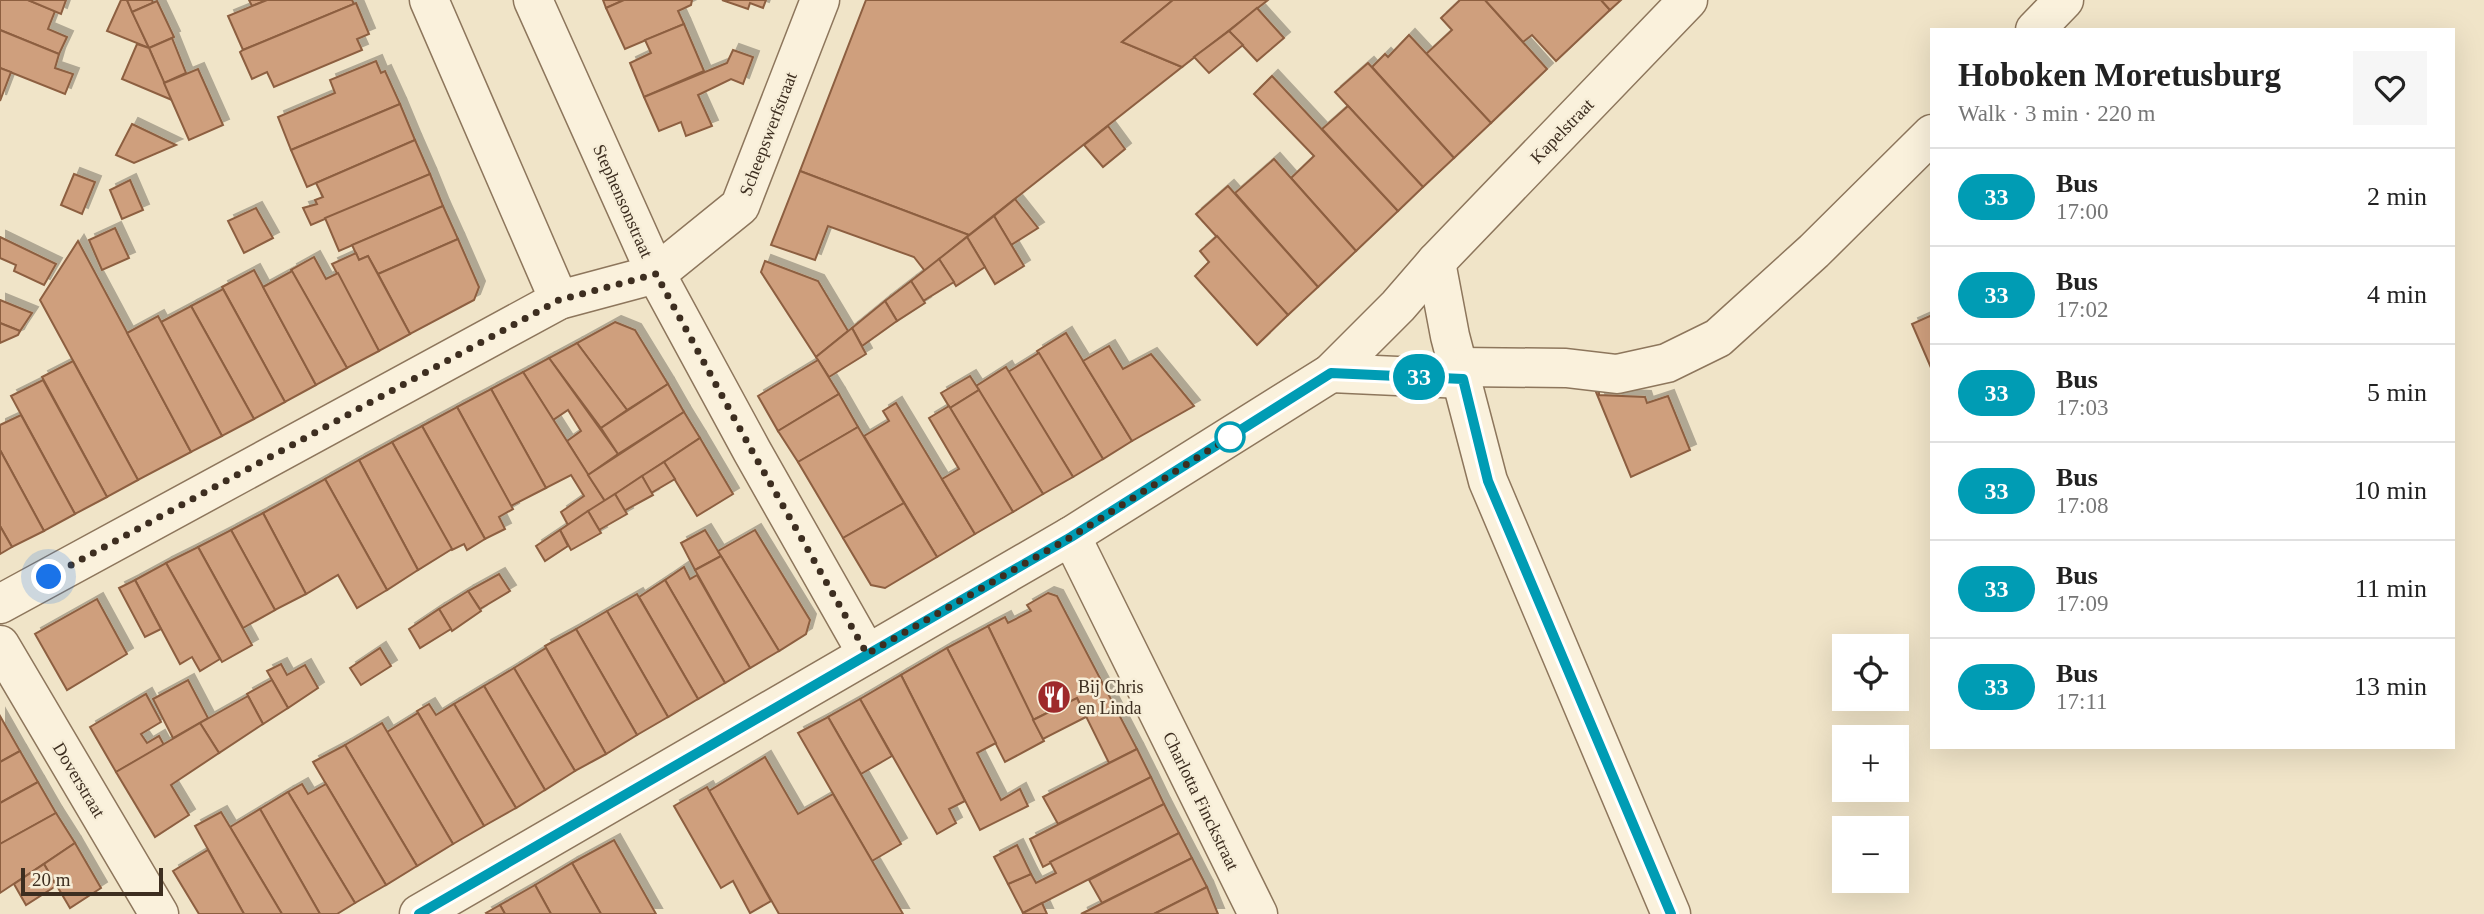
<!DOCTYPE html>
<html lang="en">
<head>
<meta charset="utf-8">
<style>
	:root { --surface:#fff; --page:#f6f6f6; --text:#222; --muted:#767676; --line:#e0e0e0 }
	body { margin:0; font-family:Georgia,serif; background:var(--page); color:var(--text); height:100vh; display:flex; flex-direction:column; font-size:26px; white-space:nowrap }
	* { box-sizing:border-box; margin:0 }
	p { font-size:23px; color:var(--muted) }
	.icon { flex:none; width:38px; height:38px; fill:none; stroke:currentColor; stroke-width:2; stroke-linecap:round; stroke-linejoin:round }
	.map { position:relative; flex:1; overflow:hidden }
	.drawer { position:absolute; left:1930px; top:28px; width:525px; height:721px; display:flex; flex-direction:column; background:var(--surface); border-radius:0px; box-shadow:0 7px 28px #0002 }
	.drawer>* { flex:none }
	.badge { padding:0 14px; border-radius:23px; font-size:24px; line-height:46px }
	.fabs { position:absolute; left:1832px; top:634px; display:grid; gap:14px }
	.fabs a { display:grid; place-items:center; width:77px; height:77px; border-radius:0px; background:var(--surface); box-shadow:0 7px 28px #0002; font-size:35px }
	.scale { position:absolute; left:21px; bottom:18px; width:142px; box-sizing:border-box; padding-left:7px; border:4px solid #3d2e20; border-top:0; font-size:19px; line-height:24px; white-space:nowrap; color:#3d2e20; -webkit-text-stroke:5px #f7eed8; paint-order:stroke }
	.you { position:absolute; width:35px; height:35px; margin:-18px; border:5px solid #fff; border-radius:50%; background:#1a73e8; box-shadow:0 0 0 10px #1a73e833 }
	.map>.badge { position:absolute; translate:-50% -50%; box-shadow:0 0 0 4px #fff }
	.round { display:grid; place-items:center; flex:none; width:74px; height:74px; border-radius:0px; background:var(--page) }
	.head { display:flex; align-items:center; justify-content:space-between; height:119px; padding:0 28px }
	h1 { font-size:33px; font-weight:800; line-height:52px }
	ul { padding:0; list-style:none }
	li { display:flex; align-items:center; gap:21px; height:98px; padding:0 28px; border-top:2px solid var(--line) }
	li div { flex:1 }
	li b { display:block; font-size:26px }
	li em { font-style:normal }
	li .badge { min-width:77px; font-weight:700; text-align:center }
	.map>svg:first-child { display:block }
	.building { fill:#cf9f7d; stroke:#8d5f41; stroke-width:2; filter:url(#shadow) }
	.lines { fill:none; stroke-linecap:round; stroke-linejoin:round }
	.minor-casing { stroke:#8d765c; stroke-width:41 }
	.minor { stroke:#faf1dc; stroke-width:38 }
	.line-casing { stroke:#fff; stroke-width:16 }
	.line { stroke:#009cb4; stroke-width:10 }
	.walk { stroke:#3d2e20; stroke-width:7; stroke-dasharray:0 12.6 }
	.stop-dot { fill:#fff; stroke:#009cb4; stroke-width:3.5 }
	.labels { text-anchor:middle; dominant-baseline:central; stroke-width:5; stroke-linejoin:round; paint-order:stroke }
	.street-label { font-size:18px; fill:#3d2e20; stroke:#f7eed8 }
	.poi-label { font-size:18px; fill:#3d2e20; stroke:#f7eed8; text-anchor:start }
</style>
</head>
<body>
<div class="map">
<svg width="2484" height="914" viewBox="0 0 2484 914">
	<defs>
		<filter id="shadow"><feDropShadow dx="6" dy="-6" stdDeviation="0" flood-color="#0004"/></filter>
	</defs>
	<rect width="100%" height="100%" fill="#f0e4c8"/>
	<g class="building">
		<path d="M0 0H28L55 11 48 29 67 37 59 54 0 30Z"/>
		<path d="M28 0H66L61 14Z"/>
		<path d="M121 0H127L149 48 107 31Z"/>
		<path d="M127 0H152L153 3 132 12Z"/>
		<path d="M249 0H267L252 6Z"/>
		<path d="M267 0H352L354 4 243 50 228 16Z"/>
		<path d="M603 0H624L606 8Z"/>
		<path d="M624 0H692L691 5 678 11 684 24 625 49 606 8Z"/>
		<path d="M722 0H766L763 8 750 3 748 9Z"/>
		<path d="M866 0H1173L1122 42 1182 67 969 235 800 171Z"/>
		<path d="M1173 0H1268L1182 67 1122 42Z"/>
		<path d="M1460 0H1485L1547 69 1491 123 1426 54 1452 30 1441 18Z"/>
		<path d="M1485 0H1601L1610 10 1556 61 1532 35 1523 42Z"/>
		<path d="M1601 0H1621L1610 10Z"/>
		<path d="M157 1 174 37 149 48 132 12Z"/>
		<path d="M356 3 369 34 357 39 362 50 274 87 267 72 252 79 240 52 243 50Z"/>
		<path d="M1257 8 1284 38 1257 61 1229 31Z"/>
		<path d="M684 24 704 71 644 97 630 63 651 53 645 40Z"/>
		<path d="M0 30 59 54 55 68 73 74 65 94 0 68Z"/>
		<path d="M1229 31 1243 45 1209 73 1194 57Z"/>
		<path d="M1409 35 1491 123 1454 158 1372 67 1385 54 1388 57Z"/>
		<path d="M172 38 186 73 164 83 149 48Z"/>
		<path d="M137 44 149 48 172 100 122 79Z"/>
		<path d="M733 50 753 57 743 84 731 79 698 95 712 126 686 136 681 122 659 131 644 97 727 63Z"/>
		<path d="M376 61 381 73 385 71 400 104 291 150 278 117 335 93 330 80Z"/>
		<path d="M1368 63 1454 158 1423 187 1335 92Z"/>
		<path d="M0 68 11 72 0 101Z"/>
		<path d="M198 69 223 125 189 140 164 83Z"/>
		<path d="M1272 76 1398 211 1356 251 1291 178 1314 156 1254 94Z"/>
		<path d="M400 104 415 140 307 187 291 150Z"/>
		<path d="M1348 106 1423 187 1398 211 1322 129Z"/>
		<path d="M132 124 176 145 134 163 116 155Z"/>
		<path d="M1108 126 1125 149 1103 167 1084 145Z"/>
		<path d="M415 140 430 174 311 225 303 208 317 204 315 200 323 197 316 183Z"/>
		<path d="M1274 159 1356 251 1318 287 1235 193Z"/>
		<path d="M800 171 969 235 925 271 914 257 828 226 815 260 771 245Z"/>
		<path d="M74 174 95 182 82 214 61 205Z"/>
		<path d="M430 174 443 206 339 251 325 218Z"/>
		<path d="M130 180 143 210 122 219 110 190Z"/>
		<path d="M1228 186 1318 287 1288 315 1196 214Z"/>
		<path d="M1015 199 1038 228 1011 245 994 216Z"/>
		<path d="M443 206 458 239 378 274 368 256 359 260 352 245Z"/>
		<path d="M256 208 273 238 244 253 228 221Z"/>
		<path d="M994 216 1024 266 995 284 967 237Z"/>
		<path d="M115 228 129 258 102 270 89 240Z"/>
		<path d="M1217 236 1288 315 1257 345 1195 276 1209 262 1200 251Z"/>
		<path d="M0 237 56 264 44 285 14 271 16 265 0 258Z"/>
		<path d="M967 237 985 267 956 286 939 259Z"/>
		<path d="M458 239 479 287 474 300 410 334 378 274Z"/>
		<path d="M78 241 191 452 138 480 40 300Z"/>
		<path d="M356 253 359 260 368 256 410 334 379 351 332 264Z"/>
		<path d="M314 257 326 279 338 273 379 351 347 368 291 270Z"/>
		<path d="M939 259 954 282 923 301 911 281Z"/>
		<path d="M765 261 818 281 848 331 816 357 761 272Z"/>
		<path d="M254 270 316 385 285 402 222 287Z"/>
		<path d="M292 271 347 368 316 385 263 287Z"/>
		<path d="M911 281 925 303 897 321 885 301Z"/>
		<path d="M223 289 285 402 254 419 191 306Z"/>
		<path d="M0 300 32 313 20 331 0 323Z"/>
		<path d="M885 301 897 321 862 346 852 328Z"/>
		<path d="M191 306 254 419 222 436 161 322Z"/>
		<path d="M1932 315V370L1912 324Z"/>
		<path d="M158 316 222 436 191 452 127 333Z"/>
		<path d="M615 322 635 330 668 384 627 410 577 343Z"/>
		<path d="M0 323 20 331 18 335 0 343Z"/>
		<path d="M852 328 866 354 829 377 816 357Z"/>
		<path d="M1066 333 1132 441 1103 459 1037 351Z"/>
		<path d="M577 343 627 410 601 428 549 358Z"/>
		<path d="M1109 346 1123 369 1151 354 1194 406 1132 441 1083 361Z"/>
		<path d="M1039 353 1103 459 1073 477 1008 372Z"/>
		<path d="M549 358 618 454 588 475 567 441 581 431 568 410 553 420 523 372Z"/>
		<path d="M818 360 839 394 778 431 758 396Z"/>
		<path d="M73 361 138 480 107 497 42 377Z"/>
		<path d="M1006 367 1073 477 1043 494 976 386Z"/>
		<path d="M523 372 605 501 568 525 561 512 584 496 571 475 546 488 491 389Z"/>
		<path d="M970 376 979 390 950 408 941 393Z"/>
		<path d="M43 380 107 497 75 514 11 396Z"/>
		<path d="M668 384 684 412 618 454 601 428Z"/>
		<path d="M491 389 546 488 511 506 457 407Z"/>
		<path d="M979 390 1043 494 1013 512 950 408Z"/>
		<path d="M1599 391V395L1645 397 1647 403 1668 396 1690 450 1631 477 1596 392Z"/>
		<path d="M839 394 858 427 798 462 778 431Z"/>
		<path d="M896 403 975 534 937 557 864 436 889 421 883 411Z"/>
		<path d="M949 406 1013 512 975 534 942 479 959 469 929 418Z"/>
		<path d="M457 407 513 509 499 517 505 529 485 539 422 426Z"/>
		<path d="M684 412 700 438 605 501 588 475Z"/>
		<path d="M21 415 75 514 44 531 0 450V425Z"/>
		<path d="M422 426 485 539 467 550 464 544 452 550 392 442Z"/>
		<path d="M858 427 904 503 843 538 798 462Z"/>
		<path d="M700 438 733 494 697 516 664 462Z"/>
		<path d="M392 442 452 549 418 570 359 460Z"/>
		<path d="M0 450 44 531 12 547 0 526Z"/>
		<path d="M359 460 418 570 387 590 325 479Z"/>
		<path d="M664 462 675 479 651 493 642 476Z"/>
		<path d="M642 476 653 495 624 511 615 494Z"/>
		<path d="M325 479 387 590 357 608 338 575 306 594 263 513Z"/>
		<path d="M615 494 627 514 599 530 588 511Z"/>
		<path d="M904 503 937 557 885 588 871 585 843 538Z"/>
		<path d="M588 511 601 533 571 550 560 530Z"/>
		<path d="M263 513 306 594 275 610 231 530Z"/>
		<path d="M0 526 12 547 0 554Z"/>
		<path d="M231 530 275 610 243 628 198 547Z"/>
		<path d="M560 530 568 546 545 561 536 546Z"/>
		<path d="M705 530 721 556 695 570 681 543Z"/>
		<path d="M755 530 810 620 806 634 779 651 718 551Z"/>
		<path d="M198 547 252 645 222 662 166 563Z"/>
		<path d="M721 556 779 651 750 668 695 570Z"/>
		<path d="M166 563 220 659 200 671 192 657 180 664 135 580Z"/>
		<path d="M684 567 690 579 697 575 750 668 725 683 665 580Z"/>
		<path d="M499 574 510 591 480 609 468 591Z"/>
		<path d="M135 580 161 629 145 637 119 588Z"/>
		<path d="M665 580 725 683 698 699 639 597Z"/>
		<path d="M468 591 481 611 452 631 439 609Z"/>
		<path d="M1048 593 1057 596 1137 749 1109 763 1077 698 1033 720 988 626 1005 617 1008 623 1031 611 1027 605Z"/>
		<path d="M637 594 698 699 668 717 607 611Z"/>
		<path d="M97 599 127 654 67 690 35 634Z"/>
		<path d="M439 609 451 629 420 648 409 629Z"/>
		<path d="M607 611 668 717 637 735 576 629Z"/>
		<path d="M988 626 1044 741 1005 762 947 648Z"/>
		<path d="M576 629 637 735 606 754 545 646Z"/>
		<path d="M380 648 391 666 361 685 350 668Z"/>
		<path d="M546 648 606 754 575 771 514 668Z"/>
		<path d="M947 648 996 743 977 753 1001 800 1020 789 1028 806 980 830 901 675Z"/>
		<path d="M281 664 287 675 305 665 318 688 288 708 267 671Z"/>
		<path d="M514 668 575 771 545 790 484 686Z"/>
		<path d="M901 675 965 801 949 809 956 823 937 834 860 699Z"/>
		<path d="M188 680 208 718 173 738 153 699Z"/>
		<path d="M272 680 288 708 263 724 247 694Z"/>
		<path d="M484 686 545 790 516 808 454 704Z"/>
		<path d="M146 694 161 722 141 734 147 743 159 736 164 745 116 772 90 727Z"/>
		<path d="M248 696 263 724 219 753 200 723Z"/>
		<path d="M1077 698 1086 717 1043 739 1033 720Z"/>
		<path d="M860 699 892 756 861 774 828 717Z"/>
		<path d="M429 704 436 715 454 704 516 808 484 826 417 711Z"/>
		<path d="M418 713 484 826 453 844 387 732Z"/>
		<path d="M0 716 20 751 0 762Z"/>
		<path d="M828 717 901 844 872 861 798 733Z"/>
		<path d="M200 723 219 753 171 785 189 815 155 837 116 772Z"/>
		<path d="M382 723 453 844 417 866 345 745Z"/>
		<path d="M345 745 417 866 386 885 313 762Z"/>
		<path d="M1137 749 1151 777 1058 824 1043 797Z"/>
		<path d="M20 751 38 782 0 803V762Z"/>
		<path d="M765 757 798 814 833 794 903 914H779L709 791Z"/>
		<path d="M1151 777 1164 804 1043 867 1030 839Z"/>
		<path d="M38 782 56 813 0 844V803Z"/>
		<path d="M302 784 308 794 326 784 386 885 355 903 288 792Z"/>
		<path d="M707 787 771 901 750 913 733 881 721 888 674 806Z"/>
		<path d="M288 792 355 903 337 914H320L260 809Z"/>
		<path d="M1164 804 1179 833 1023 913 1008 884 1031 874 1036 883 1056 873 1050 862Z"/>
		<path d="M260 809 320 914H282L230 827Z"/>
		<path d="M221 812 230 827 282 914H244L195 826Z"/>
		<path d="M56 813 75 843 0 893V844Z"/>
		<path d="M1179 833 1192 858 1102 903 1089 880Z"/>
		<path d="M614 840 656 914H601L572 863Z"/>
		<path d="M75 843 101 888 70 908 44 864Z"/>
		<path d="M1017 845 1031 874 1008 884 994 857Z"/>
		<path d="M208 850 244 914H199L173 871Z"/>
		<path d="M1192 858 1207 887 1154 914H1081Z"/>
		<path d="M572 863 601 914H551L535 885Z"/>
		<path d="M44 864 56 886 26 905 14 884Z"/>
		<path d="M535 885 551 914H505L500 905Z"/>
		<path d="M1207 887 1218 914H1154Z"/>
		<path d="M1042 903 1047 914H1024L1023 913Z"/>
		<path d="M500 905 505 914H487L486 913Z"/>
	</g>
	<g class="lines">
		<g class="minor-casing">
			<g id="minor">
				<path d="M429 0 559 300"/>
				<path d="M533 0 656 274 752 451 867 654"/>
				<path d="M2035 30 2064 0"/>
				<path d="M1436 262 1450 336 1488 481 1671 914"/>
				<path d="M1459 367 1566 368 1617 374 1667 363 1718 338 1814 251 1932 134"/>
				<path d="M1331 373 1463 379"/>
				<path d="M1071 536 1258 914"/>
				<path d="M0 604 559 300 656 274 740 206 820 0"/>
				<path d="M0 645 159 914"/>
				<path d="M419 914 1071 536 1331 373 1398 306 1436 262 1688 0"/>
			</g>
		</g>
		<use href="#minor" class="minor"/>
	</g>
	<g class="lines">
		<g class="line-casing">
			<path id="line" d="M419 914 1071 537 1331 373 1463 379 1488 481 1671 914"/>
		</g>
		<use href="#line" class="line"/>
		<path class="walk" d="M49 577 559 300 656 274 752 451 867 654 1071 537 1230 437"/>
	</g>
	<defs>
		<g id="restaurant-disc" transform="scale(1.75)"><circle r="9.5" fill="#9e2a2b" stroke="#f7eed8"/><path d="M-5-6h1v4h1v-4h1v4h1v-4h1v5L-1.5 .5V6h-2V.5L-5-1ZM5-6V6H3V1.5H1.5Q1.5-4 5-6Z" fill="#fff"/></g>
	</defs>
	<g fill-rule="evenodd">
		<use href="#restaurant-disc" x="1054" y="697"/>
	</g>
	<circle class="stop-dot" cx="1230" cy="437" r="14"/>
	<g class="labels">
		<g class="street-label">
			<text transform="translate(1562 131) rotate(-46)">Kapelstraat</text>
			<text transform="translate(768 134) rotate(-69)">Scheepswerfstraat</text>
			<text transform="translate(623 201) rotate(66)">Stephensonstraat</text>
			<text transform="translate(79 780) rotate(59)">Doverstraat</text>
			<text transform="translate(1201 801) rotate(64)">Charlotta Finckstraat</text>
		</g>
		<g class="poi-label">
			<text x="1078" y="687">Bij Chris<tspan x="1078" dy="21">en Linda</tspan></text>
		</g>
	</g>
</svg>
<div class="fabs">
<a><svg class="icon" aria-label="locate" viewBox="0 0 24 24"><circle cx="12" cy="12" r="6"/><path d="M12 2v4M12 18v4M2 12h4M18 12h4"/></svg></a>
<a>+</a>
<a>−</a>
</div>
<div class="scale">20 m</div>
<div class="you" style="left:49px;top:577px"></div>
<b class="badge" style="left:1419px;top:377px;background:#009cb4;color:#fff">33</b>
<section class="drawer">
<div class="head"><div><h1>Hoboken Moretusburg</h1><p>Walk · 3 min · 220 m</p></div><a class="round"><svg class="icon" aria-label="heart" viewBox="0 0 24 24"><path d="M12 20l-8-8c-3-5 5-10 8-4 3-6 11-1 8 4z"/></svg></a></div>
<ul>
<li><span class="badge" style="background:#009cb4;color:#fff">33</span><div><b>Bus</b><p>17:00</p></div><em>2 min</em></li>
<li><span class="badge" style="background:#009cb4;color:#fff">33</span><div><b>Bus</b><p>17:02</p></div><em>4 min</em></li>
<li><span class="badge" style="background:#009cb4;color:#fff">33</span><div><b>Bus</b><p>17:03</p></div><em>5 min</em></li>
<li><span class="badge" style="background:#009cb4;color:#fff">33</span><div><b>Bus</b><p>17:08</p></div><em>10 min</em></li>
<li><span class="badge" style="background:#009cb4;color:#fff">33</span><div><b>Bus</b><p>17:09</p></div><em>11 min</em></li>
<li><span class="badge" style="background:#009cb4;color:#fff">33</span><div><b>Bus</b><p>17:11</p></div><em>13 min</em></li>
</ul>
</section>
</div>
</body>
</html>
